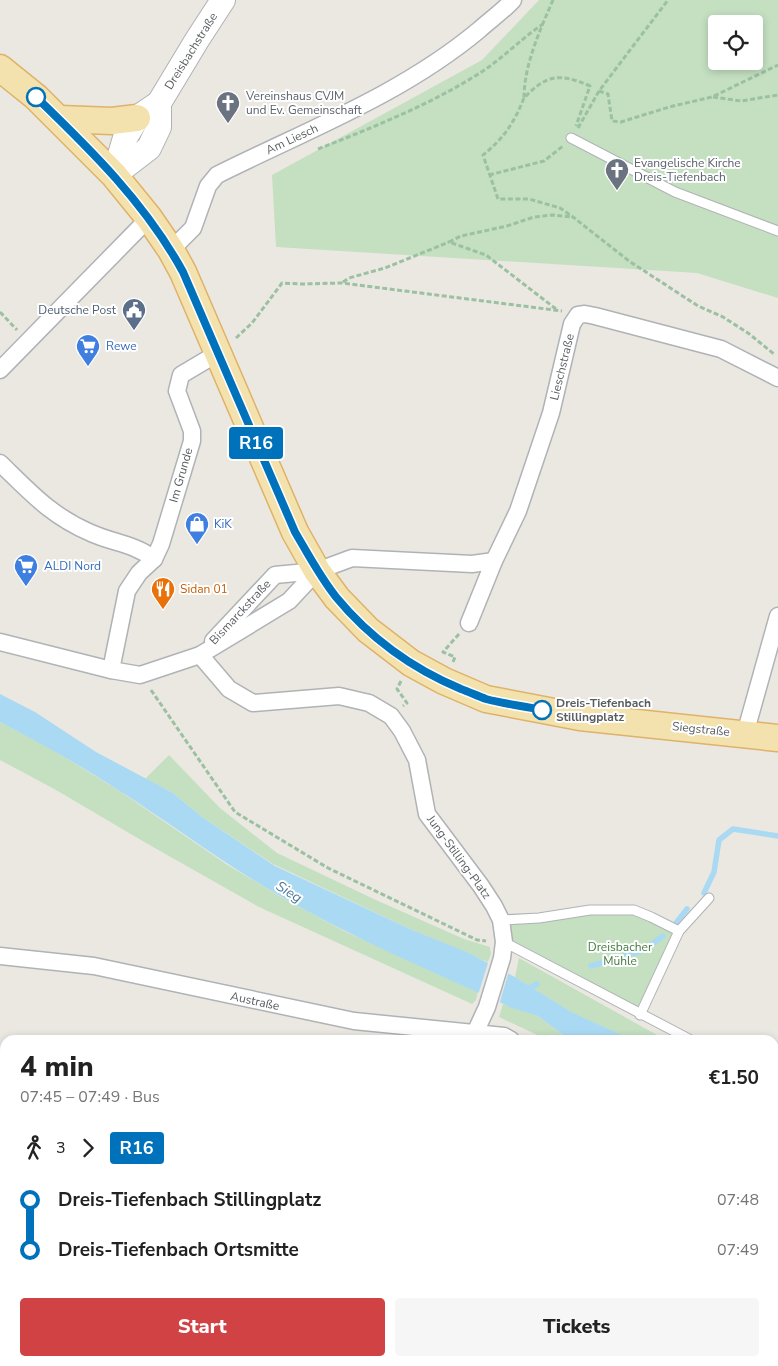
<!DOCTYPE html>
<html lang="en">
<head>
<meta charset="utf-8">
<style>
	:root { --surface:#fff; --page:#f6f6f6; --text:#222; --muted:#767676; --accent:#d14244 }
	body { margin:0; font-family:"Nunito Sans",sans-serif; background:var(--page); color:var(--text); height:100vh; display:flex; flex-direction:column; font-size:19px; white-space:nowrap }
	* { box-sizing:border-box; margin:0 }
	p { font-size:16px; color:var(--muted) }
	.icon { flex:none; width:28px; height:28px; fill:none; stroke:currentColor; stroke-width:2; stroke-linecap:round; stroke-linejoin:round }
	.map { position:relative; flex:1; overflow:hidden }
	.sheet { position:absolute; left:0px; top:1035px; width:779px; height:331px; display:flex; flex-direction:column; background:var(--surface); border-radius:15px 15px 0 0; box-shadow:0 2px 8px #0003 }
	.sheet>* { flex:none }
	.badge { padding:0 10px; border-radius:4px; font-size:18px; line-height:32px }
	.buttons { position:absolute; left:708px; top:15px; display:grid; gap:10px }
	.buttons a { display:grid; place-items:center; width:55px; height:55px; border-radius:5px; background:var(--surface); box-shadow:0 2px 8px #0003; font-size:25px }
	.map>.badge { position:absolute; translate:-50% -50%; box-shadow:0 0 0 2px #fff }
	.legs { display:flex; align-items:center; gap:8px; height:55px; padding:0 20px; font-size:16px }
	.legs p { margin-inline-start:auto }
	.head { display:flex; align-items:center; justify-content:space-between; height:85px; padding:0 20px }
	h1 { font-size:28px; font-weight:800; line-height:38px }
	.primary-button { display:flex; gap:10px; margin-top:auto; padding:10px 20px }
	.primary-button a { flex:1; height:58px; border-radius:5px; background:var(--accent); color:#fff; font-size:20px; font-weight:800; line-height:58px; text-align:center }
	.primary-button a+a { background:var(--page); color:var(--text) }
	ul { padding:0 20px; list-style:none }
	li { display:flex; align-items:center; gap:18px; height:50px; font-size:19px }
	li i { display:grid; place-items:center; width:8px; height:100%; margin:0 6px; background:currentColor }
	li i::after { content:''; width:12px; height:12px; margin:-6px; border:4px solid; border-radius:50%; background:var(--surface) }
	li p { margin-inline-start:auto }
	li:first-child i { background:linear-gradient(#0000 50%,currentColor 0) }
	li:last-child i { background:linear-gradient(currentColor 50%,#0000 0) }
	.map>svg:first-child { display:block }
	.green { fill:#c4e0c1; fill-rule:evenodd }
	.water { fill:#aadaf3 }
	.pier { fill:#ebe8e2 }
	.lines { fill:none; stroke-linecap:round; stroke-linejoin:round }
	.stream { stroke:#aadaf3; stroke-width:5.5 }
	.service-casing { stroke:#afb3b6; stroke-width:11 }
	.minor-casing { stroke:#afb3b6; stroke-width:19 }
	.secondary-casing { stroke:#afb2b5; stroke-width:26 }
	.primary-casing { stroke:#deb268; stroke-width:29 }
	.path { stroke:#9bc0a2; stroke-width:3; stroke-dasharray:5 2.5; stroke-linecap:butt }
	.service { stroke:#fff; stroke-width:9 }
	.minor { stroke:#fff; stroke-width:16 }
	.secondary { stroke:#fff; stroke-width:24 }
	.primary { stroke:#f4e2ae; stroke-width:26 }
	.line-1-casing { stroke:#fff; stroke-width:11 }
	.line-1 { stroke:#0072bc; stroke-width:8 }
	.stop-1-dot { fill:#fff; stroke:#0072bc; stroke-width:2.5 }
	.labels { text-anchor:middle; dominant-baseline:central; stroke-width:4; stroke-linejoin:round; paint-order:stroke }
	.street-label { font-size:12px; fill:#5a5e61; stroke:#fff }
	.worship-label { font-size:12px; fill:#5b616d; stroke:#fff; text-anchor:start }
	.service-label { font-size:12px; fill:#4e5e75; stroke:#fff; text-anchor:end }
	.shop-label { font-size:12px; fill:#366cbe; stroke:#fff; text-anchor:start }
	.food-label { font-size:12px; fill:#c56008; stroke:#fff; text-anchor:start }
	.stop-label { font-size:12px; font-weight:bold; fill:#5a5e61; stroke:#fff; text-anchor:start }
	.park-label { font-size:12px; fill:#417b3f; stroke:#fff }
	.water-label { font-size:14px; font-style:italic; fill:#47779a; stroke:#fff }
</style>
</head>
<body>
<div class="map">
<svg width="778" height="1366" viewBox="0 0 778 1366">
	<rect width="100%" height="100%" fill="#ebe8e2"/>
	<g class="green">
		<path d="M539 0H778V298L697 273 276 247 272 175 482 60ZM716 24H754V61H716Z"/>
		<path d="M0 722 48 747 118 790 226 864 281 897 344 931 478 992 476 1000 472 1004 259 907 146 843 56 790 0 760Z"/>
		<path d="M169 755 220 808 277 853 376 900 464 939 490 947 491 954 488 962 410 929 273 864 202 817 173 793 145 779Z"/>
		<path d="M634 910 679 931 640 1015 504 942 501 920Z"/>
		<path d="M519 958 666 1040H633L570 1012 515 977Z"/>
		<path d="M503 1004 538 1016 570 1040H548L499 1017Z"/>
	</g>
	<path class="water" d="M0 694 35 712 96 752 173 793 202 817 275 866 410 929 469 953 515 977 571 1012 633 1040H570L538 1016 512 1008C434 972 354 939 280 896 224 864 173 825 118 790 80 765 40 743 0 722Z"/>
	<path class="pier" d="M489 960 509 971 499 1005 478 995Z"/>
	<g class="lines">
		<g class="stream">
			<path d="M704 893 714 872 719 840 733 829 778 836"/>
			<path d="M676 923 687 909"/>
			<path d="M591 966 644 950 663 936"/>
			<path d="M526 990 537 984"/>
		</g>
		<g class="service-casing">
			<g id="service">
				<path d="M571 138 675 192 778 231"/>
				<path d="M501 920 539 918 590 910H634L651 917 679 931"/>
				<path d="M504 942 691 1040"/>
				<path d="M640 1015 679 931 709 898"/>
			</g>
		</g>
		<g class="minor-casing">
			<g id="minor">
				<path d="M171 250 193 228 208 186 217 175C307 130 401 95 479 30 490 20 503 11 513 0"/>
				<path d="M0 370 149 218"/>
				<path d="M0 463C30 492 51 516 91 533 113 543 135 544 154 559"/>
				<path d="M469 623 494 561 518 511 551 413 572 324 578 315 585 314 595 316 721 349 778 378"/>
				<path d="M213 641 275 575 317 571 352 558 472 564 494 561"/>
				<path d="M0 642 111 670 140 675 200 655 289 601 317 571"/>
				<path d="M200 655 229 689 253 703 339 696 369 703 391 716 402 731 417 760 427 814 481 886 494 906 501 920 504 942 502 958 487 1007 475 1033"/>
				<path d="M111 670 127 591 139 573 154 559 161 544 192 441V431L177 391 181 375 218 353"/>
				<path d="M745 734 778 616"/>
				<path d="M0 956 94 966 354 1021 504 1036 511 1040"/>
				<path d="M774 1202 778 1205"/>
				<path d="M0 1312 5 1318"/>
				<path d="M44 1361 49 1366"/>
				<path d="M421 1361V1366"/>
				<path d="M672 1361V1366"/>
			</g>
		</g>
		<g class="secondary-casing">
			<g id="secondary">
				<path d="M114 175 125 138 137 118 159 103 197 40 223 0"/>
				<path d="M114 175 149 148 159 127V103"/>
			</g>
		</g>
		<g class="primary-casing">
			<g id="primary">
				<path d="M0 68 36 97 114 175 149 218 171 250 183 272 295 532 317 571 337 598 368 630 411 663 444 681 486 699 580 717 778 738"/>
				<path d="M60 119 112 121 137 118"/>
			</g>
		</g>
		<g class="path">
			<path d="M553 0C540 30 524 65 524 98 547 74 560 73 590 86L576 126"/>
			<path d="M599 91 608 94 612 121 621 122 669 107 712 97 778 65"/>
			<path d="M713 97 741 101 778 95"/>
			<path d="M524 98C514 123 504 138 483 155L498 199H529L560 208 573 217 629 261 698 306 723 317 748 333 774 354"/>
			<path d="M578 128 599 91 668 0"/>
			<path d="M318 149C374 127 432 104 483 71 504 57 522 38 543 24"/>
			<path d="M489 175 544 161 563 146"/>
			<path d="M343 282 349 278 385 268 449 242"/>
			<path d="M556 309 486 255 449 242 461 236 507 226 534 217 553 215 571 217"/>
			<path d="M0 312 17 330"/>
			<path d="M236 338 252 323 282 283 300 284 342 283 562 311"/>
			<path d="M453 662 455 657 443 652 459 634"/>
			<path d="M401 681 397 689 407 703 403 706"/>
			<path d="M151 690 235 812 328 868 477 940 486 941"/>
			<path d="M774 1071 778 1073"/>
			<path d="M0 1165 5 1164"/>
			<path d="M0 1184 5 1191"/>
		</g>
		<use href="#service" class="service"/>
		<use href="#minor" class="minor"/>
		<use href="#secondary" class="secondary"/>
		<use href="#primary" class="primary"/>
	</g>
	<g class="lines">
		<g class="line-1-casing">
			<path id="line-1" d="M36 97C91 150 146 204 183 272L295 532C308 554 320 577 336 597 369 637 413 669 461 689 469 692 478 696 486 699 504 704 524 706 542 710"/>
		</g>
		<use href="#line-1" class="line-1"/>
	</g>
	<defs>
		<g id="church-pin" transform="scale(1.25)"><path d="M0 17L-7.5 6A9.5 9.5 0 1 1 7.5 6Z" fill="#6b7280" stroke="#fff"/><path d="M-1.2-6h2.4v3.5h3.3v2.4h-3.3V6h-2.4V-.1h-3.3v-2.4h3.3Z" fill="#fff"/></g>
		<g id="civic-pin" transform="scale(1.25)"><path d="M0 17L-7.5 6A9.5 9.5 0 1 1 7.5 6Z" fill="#5c6f8a" stroke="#fff"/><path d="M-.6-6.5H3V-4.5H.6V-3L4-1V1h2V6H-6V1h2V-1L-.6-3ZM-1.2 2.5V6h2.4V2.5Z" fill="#fff"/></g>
		<g id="supermarket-pin" transform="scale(1.25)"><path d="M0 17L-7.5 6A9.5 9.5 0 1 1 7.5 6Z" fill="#3f7fe0" stroke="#fff"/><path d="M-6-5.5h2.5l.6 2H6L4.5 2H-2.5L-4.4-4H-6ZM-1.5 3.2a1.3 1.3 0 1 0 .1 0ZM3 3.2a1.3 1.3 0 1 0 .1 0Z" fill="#fff"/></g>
		<g id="shop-pin" transform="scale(1.25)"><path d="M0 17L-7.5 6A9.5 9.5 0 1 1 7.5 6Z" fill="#3f7fe0" stroke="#fff"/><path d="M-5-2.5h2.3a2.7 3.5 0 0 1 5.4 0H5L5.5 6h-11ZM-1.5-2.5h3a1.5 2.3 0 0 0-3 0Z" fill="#fff"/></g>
		<g id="restaurant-pin" transform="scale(1.25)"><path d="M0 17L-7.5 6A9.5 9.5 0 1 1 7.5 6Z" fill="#e8710a" stroke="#fff"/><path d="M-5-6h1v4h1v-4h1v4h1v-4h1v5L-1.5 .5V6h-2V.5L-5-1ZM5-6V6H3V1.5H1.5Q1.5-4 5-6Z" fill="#fff"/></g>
	</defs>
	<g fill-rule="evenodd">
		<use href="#church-pin" x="228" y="103"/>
		<use href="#church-pin" x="617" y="170"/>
		<use href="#civic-pin" x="134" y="310"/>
		<use href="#supermarket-pin" x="88" y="346"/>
		<use href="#shop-pin" x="197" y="524"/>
		<use href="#supermarket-pin" x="26" y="566"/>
		<use href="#restaurant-pin" x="163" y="589"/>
	</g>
	<g class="stop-1-dot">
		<circle cx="36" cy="97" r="9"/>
		<circle cx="542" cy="710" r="9"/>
	</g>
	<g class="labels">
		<g class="street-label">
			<text transform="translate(191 51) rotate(-58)">Dreisbachstraße</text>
			<text transform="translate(292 139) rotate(-25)">Am Liesch</text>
			<text transform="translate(562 367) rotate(-76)">Lieschstraße</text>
			<text transform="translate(181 475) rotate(-74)">Im Grunde</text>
			<text transform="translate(240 612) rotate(-47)">Bismarckstraße</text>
			<text transform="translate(701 729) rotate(6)">Siegstraße</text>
			<text transform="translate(459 857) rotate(54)">Jung-Stilling-Platz</text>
			<text transform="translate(255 1001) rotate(12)">Austraße</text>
		</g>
		<g class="worship-label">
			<text x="246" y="96">Vereinshaus CVJM<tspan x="246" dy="14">und Ev. Gemeinschaft</tspan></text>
			<text x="634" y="163">Evangelische Kirche<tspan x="634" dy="14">Dreis-Tiefenbach</tspan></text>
		</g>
		<g class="service-label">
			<text x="116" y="310">Deutsche Post</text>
		</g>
		<g class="shop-label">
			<text x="106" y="346">Rewe</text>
			<text x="214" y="524">KiK</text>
			<text x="44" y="566">ALDI Nord</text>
		</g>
		<g class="food-label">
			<text x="180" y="589">Sidan 01</text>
		</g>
		<g class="stop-label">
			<text x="556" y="703">Dreis-Tiefenbach<tspan x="556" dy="14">Stillingplatz</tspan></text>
		</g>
		<g class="park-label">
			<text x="620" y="947">Dreisbacher<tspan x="620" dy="14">Mühle</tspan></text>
		</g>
		<g class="water-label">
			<text transform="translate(289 892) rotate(32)">Sieg</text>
		</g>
	</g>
</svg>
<div class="buttons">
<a><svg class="icon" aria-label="locate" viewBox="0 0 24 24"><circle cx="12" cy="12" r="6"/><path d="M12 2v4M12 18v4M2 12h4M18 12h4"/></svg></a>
</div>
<b class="badge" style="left:256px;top:443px;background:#0072bc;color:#fff">R16</b>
<section class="sheet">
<div class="head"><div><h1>4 min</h1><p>07:45 – 07:49 · Bus</p></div><b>€1.50</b></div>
<div class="legs"><svg class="icon" aria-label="walk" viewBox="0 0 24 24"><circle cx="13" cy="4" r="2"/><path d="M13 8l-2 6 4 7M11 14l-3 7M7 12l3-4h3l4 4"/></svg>3<svg class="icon" aria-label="forward" viewBox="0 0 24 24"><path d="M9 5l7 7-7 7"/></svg><b class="badge" style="background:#0072bc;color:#fff">R16</b></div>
<ul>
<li><i style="color:#0072bc"></i><b>Dreis-Tiefenbach Stillingplatz</b><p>07:48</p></li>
<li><i style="color:#0072bc"></i><b>Dreis-Tiefenbach Ortsmitte</b><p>07:49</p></li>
</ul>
<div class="primary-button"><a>Start</a><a>Tickets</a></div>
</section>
</div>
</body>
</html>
